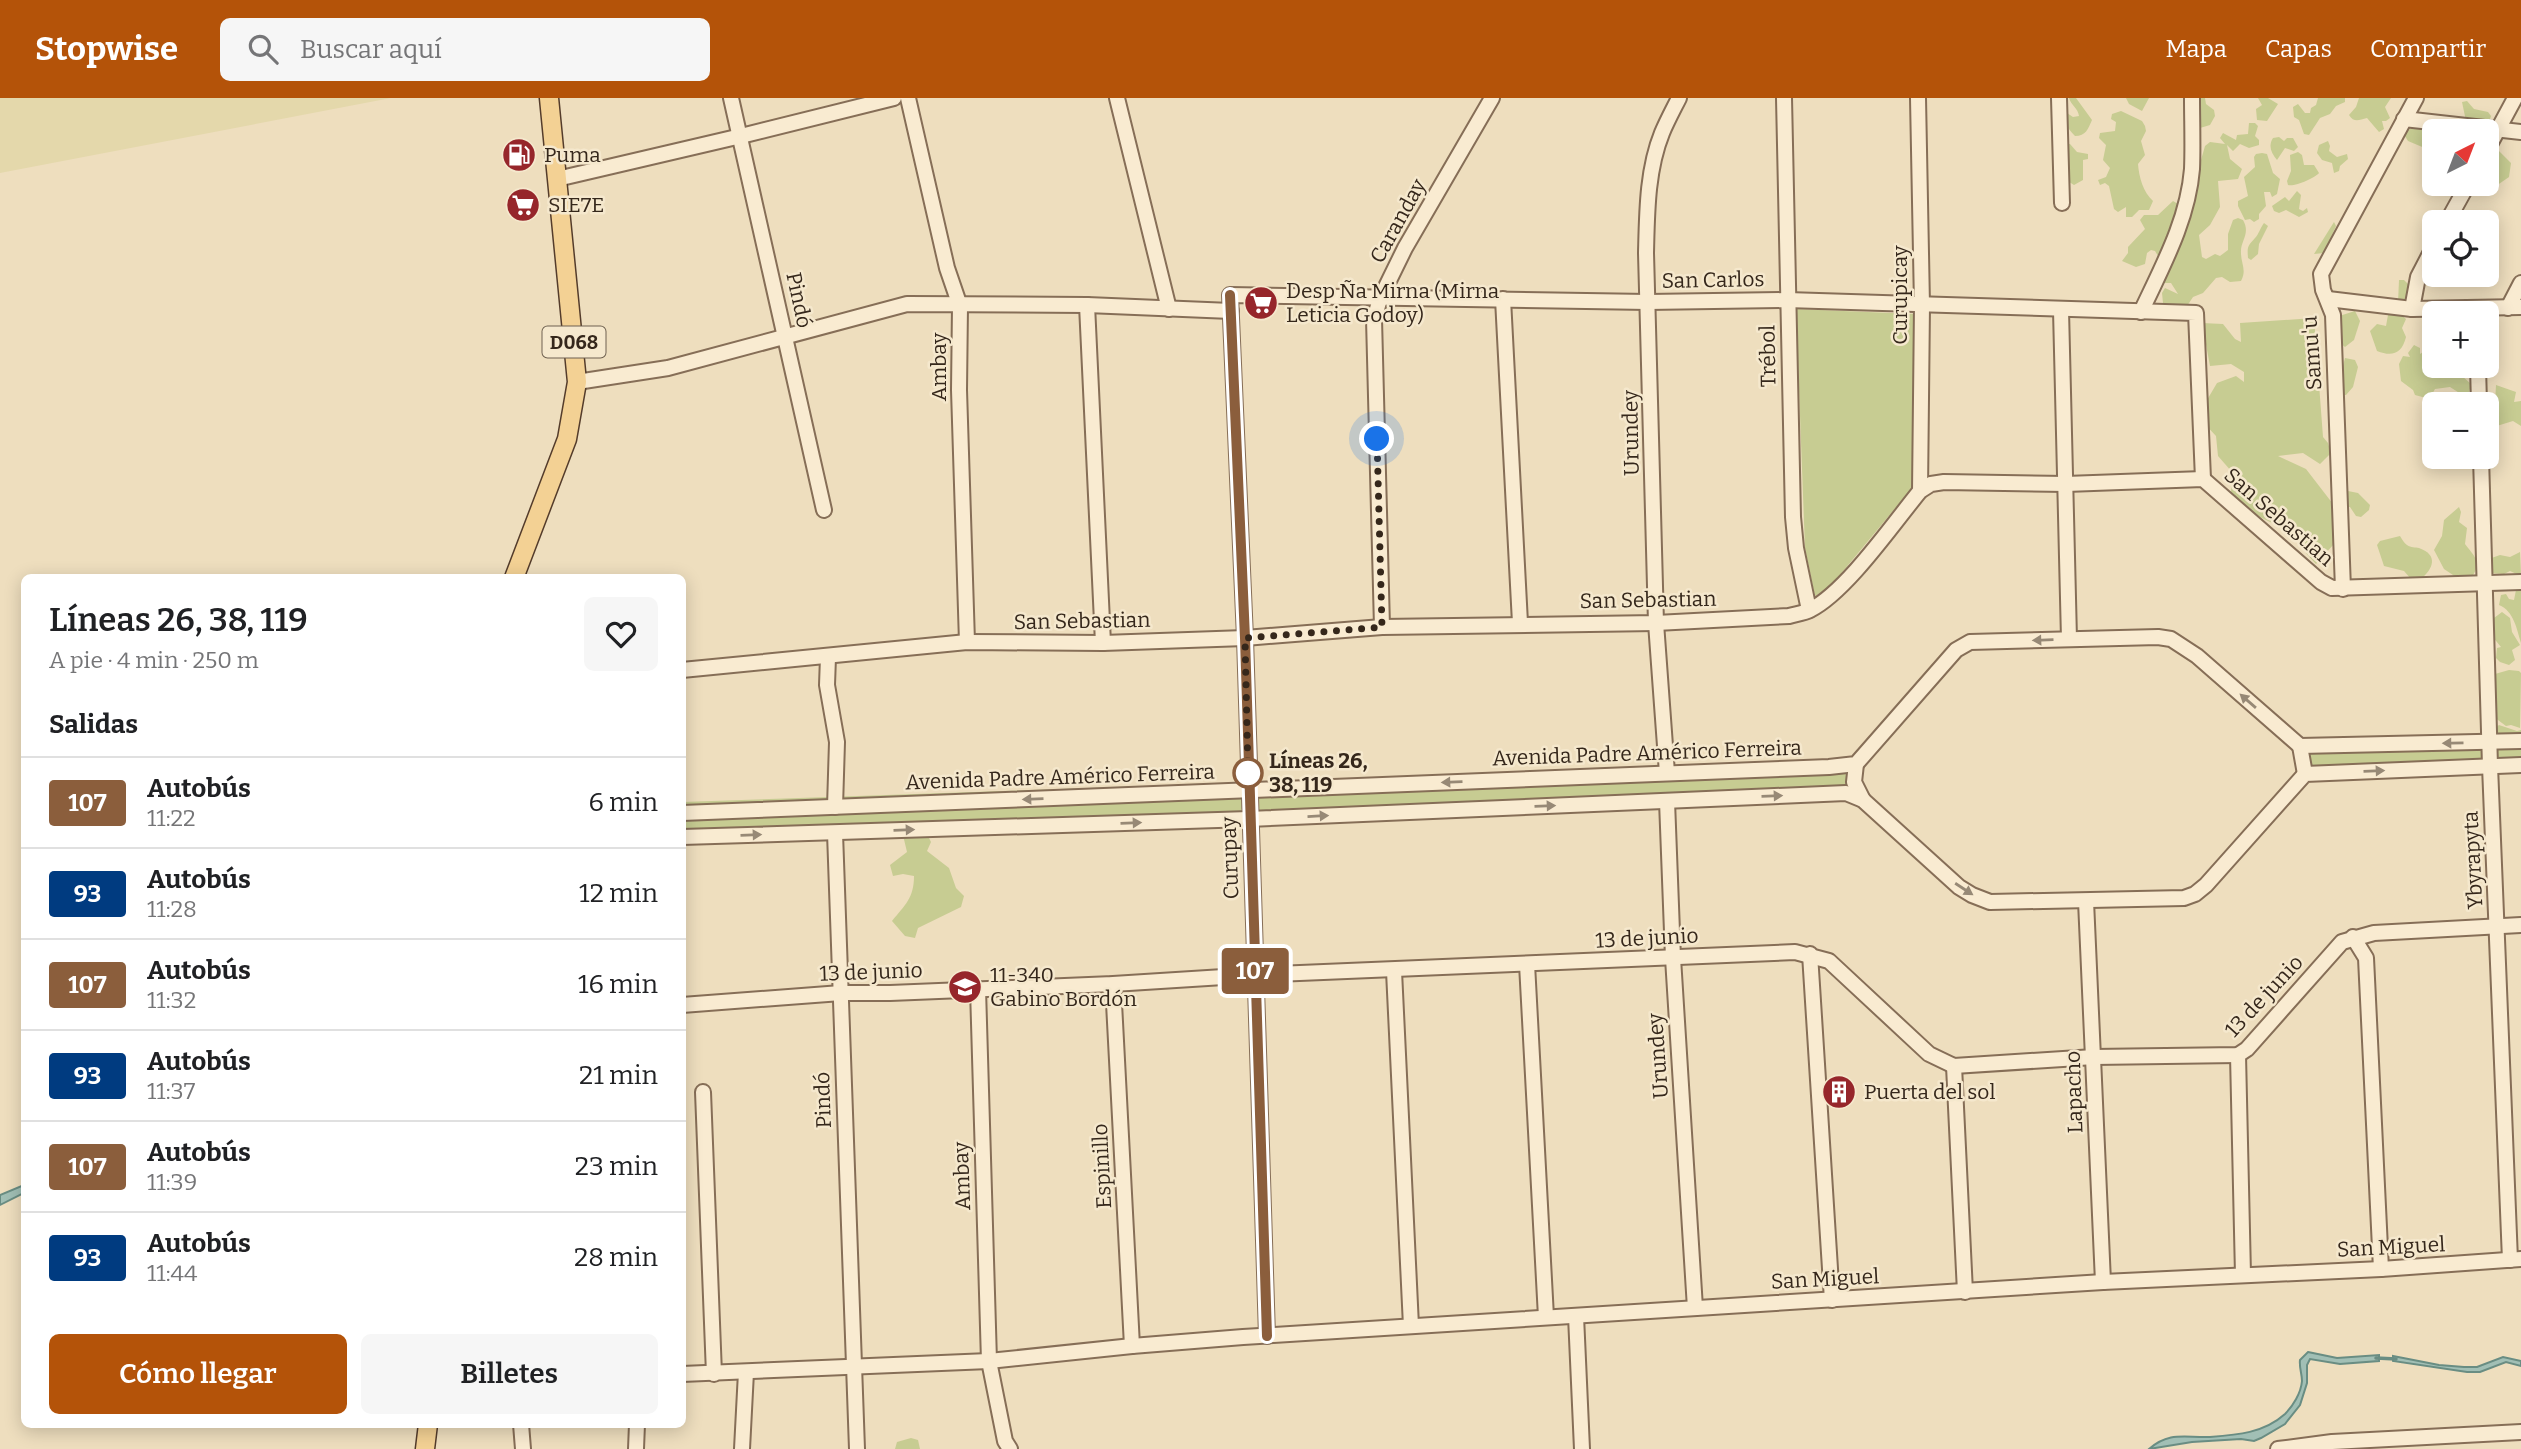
<!DOCTYPE html>
<html lang="es">
<head>
<meta charset="utf-8">
<style>
	:root { --surface:#fff; --page:#f6f6f6; --text:#202124; --muted:#757577; --line:#e0e0e0; --accent:#b45309 }
	body { margin:0; font-family:Bitter,serif; background:var(--page); color:var(--text); height:100vh; display:flex; flex-direction:column; font-size:26px; white-space:nowrap }
	* { box-sizing:border-box; margin:0 }
	p { font-size:23px; color:var(--muted) }
	.icon { flex:none; width:38px; height:38px; fill:none; stroke:currentColor; stroke-width:2; stroke-linecap:round; stroke-linejoin:round }
	.map { position:relative; flex:1; overflow:hidden }
	.drawer { position:absolute; left:21px; top:476px; width:665px; height:854px; display:flex; flex-direction:column; background:var(--surface); border-radius:10px; box-shadow:0 4px 18px #0003 }
	.drawer>* { flex:none }
	.badge { padding:0 14px; border-radius:5px; font-size:24px; line-height:46px }
	.needle { width:46px; rotate:42deg }
	.controls { position:absolute; left:2422px; top:21px; display:grid; gap:14px }
	.controls a { display:grid; place-items:center; width:77px; height:77px; border-radius:10px; background:var(--surface); box-shadow:0 4px 18px #0003; font-size:35px }
	.you { position:absolute; width:35px; height:35px; margin:-18px; border:5px solid #fff; border-radius:50%; background:#1a73e8; box-shadow:0 0 0 10px #1a73e833 }
	.map>.badge { position:absolute; translate:-50% -50%; box-shadow:0 0 0 4px #fff }
	h2 { padding:0 28px; font-size:26px; line-height:63px }
	.round { display:grid; place-items:center; flex:none; width:74px; height:74px; border-radius:10px; background:var(--page) }
	.head { display:flex; align-items:center; justify-content:space-between; height:119px; padding:0 28px }
	h1 { font-size:33px; font-weight:600; line-height:52px }
	.button { display:flex; gap:14px; margin-top:auto; padding:14px 28px }
	.button a { flex:1; height:80px; border-radius:10px; background:var(--accent); color:#fff; font-size:28px; font-weight:600; line-height:80px; text-align:center }
	.button a+a { background:var(--page); color:var(--text) }
	ul { padding:0; list-style:none }
	li { display:flex; align-items:center; gap:21px; height:91px; padding:0 28px; border-top:2px solid var(--line) }
	li div { flex:1 }
	li b { display:block; font-size:26px }
	li em { font-style:normal }
	li .badge { min-width:77px; font-weight:700; text-align:center }
	header { display:flex; align-items:center; gap:42px; box-sizing:border-box; height:98px; padding:0 35px; background:var(--accent); color:#fff }
	header strong { font-size:33px }
	nav { display:flex; gap:38px; margin-inline-start:auto; font-size:24px }
	.search { width:490px; height:63px; background:var(--page); display:flex; align-items:center; gap:18px; box-sizing:border-box; padding:0 24px; border-radius:10px; color:var(--muted); font-size:26px }
	.map>svg:first-child { display:block }
	.farmland { fill:#e4d8ab }
	.green { fill:#c7cc92 }
	.water { fill:#a1bfb5; stroke:#698d83; stroke-width:2 }
	.lines { fill:none; stroke-linecap:round; stroke-linejoin:round }
	.stream { stroke:#698d83; stroke-width:3.5 }
	.minor-casing { stroke:#866e57; stroke-width:18 }
	.major-casing { stroke:#543c2b; stroke-width:21 }
	.minor { stroke:#f9ebd1; stroke-width:14 }
	.major { stroke:#f3d194; stroke-width:18 }
	.oneway { fill:#978976 }
	.line-casing { stroke:#fff; stroke-width:16 }
	.line { stroke:#8b5e3c; stroke-width:10 }
	.walk { stroke:#35271b; stroke-width:7; stroke-dasharray:0 12.6 }
	.stop-dot { fill:#fff; stroke:#8b5e3c; stroke-width:3.5 }
	.labels { text-anchor:middle; dominant-baseline:central; stroke-width:5; stroke-linejoin:round; paint-order:stroke }
	.shield { fill:#f5e8cd; stroke:#6f6150; stroke-width:2 }
	.shield-label { font-size:19px; font-weight:bold; fill:#35271b }
	.poi-label { font-size:21px; fill:#35271b; stroke:#f5e8cd; text-anchor:start }
	.street-label { font-size:21px; fill:#35271b; stroke:#f5e8cd }
	.stop-label { font-size:21px; font-weight:bold; fill:#35271b; stroke:#f5e8cd; text-anchor:start }
</style>
</head>
<body>
<header>
<strong>Stopwise</strong>
<div class="search"><svg class="icon" aria-label="search" viewBox="0 0 24 24"><circle cx="10" cy="10" r="6"/><path d="M15 15l6 6"/></svg>Buscar aquí</div>
<nav><a>Mapa</a><a>Capas</a><a>Compartir</a></nav>
</header>
<div class="map">
<svg width="2521" height="1351" viewBox="0 0 2521 1351">
	<rect width="100%" height="100%" fill="#eedebe"/>
	<path class="farmland" d="M0 0H391L0 75Z"/>
	<g class="green">
		<path d="M2069 0H2076L2092 22C2088 31 2086 38 2075 38 2067 30 2064 24 2064 13L2073 19 2079 18C2078 10 2071 7 2069 0Z"/>
		<path d="M2126 0H2149L2142 13 2129 6Z"/>
		<path d="M2191 0H2205L2206 6 2214 12 2215 18 2210 27 2200 30C2193 21 2200 16 2201 7Z"/>
		<path d="M2258 0H2268L2278 6 2267 23 2257 22 2256 11 2262 7Z"/>
		<path d="M2318 0H2345V4L2336 8 2330 16 2320 20 2309 37 2304 36 2299 22 2294 19 2293 9 2298 6 2305 15H2310L2311 10 2316 7Z"/>
		<path d="M2359 0H2391L2385 9 2390 20 2386 23H2382L2384 31 2379 34 2367 20C2359 22 2354 25 2349 17L2356 9Z"/>
		<path d="M2467 3 2474 11 2488 14 2491 18 2489 24 2466 23 2462 4Z"/>
		<path d="M2121 13 2142 23 2145 28 2146 33 2141 43 2145 57 2138 66C2139 79 2143 94 2153 103L2149 112H2139L2132 119H2126V109L2118 114 2114 111 2109 88 2105 85 2100 87 2098 82 2106 79 2110 70 2103 62 2106 47 2099 40 2100 35 2115 33 2116 24 2111 21 2112 16Z"/>
		<path d="M2249 25H2255L2258 28 2255 38 2259 42V47L2249 50 2240 46 2233 53 2227 47 2230 61 2242 71 2238 81 2218 83 2220 109 2210 127 2199 137 2202 159 2206 161 2215 156 2220 158 2228 152V136L2233 122 2238 120 2243 122C2251 136 2240 143 2241 155 2241 166 2247 172 2241 183L2230 184 2222 179 2216 180 2203 195 2193 199 2185 211 2171 212 2163 205 2162 195 2165 190 2178 196 2171 185H2161L2154 178 2158 158 2155 153 2151 152 2147 155 2145 166 2136 169 2122 163 2128 155V149L2145 131 2140 122 2144 117H2158L2173 103 2178 106 2180 111H2191L2195 96V70L2201 62 2205 48 2210 44 2225 46 2220 40 2223 35 2236 42 2237 37 2248 36Z"/>
		<path d="M2412 30H2422L2434 37V66L2429 61 2427 51 2408 43 2403 35Z"/>
		<path d="M2279 39 2284 43 2287 40H2293L2298 49 2294 53 2285 50 2277 62C2271 55 2268 48 2273 40Z"/>
		<path d="M2328 43 2330 48 2329 53 2337 59 2347 56 2348 61 2340 68 2339 73 2334 75 2332 65 2322 62 2317 55 2319 47Z"/>
		<path d="M2065 46H2070L2077 54 2088 56V61L2083 62V82L2074 87 2066 82Z"/>
		<path d="M2496 50 2511 65 2509 79 2493 90 2486 86 2489 75 2487 57Z"/>
		<path d="M2298 54 2302 57 2304 67H2314L2319 75C2315 80 2295 89 2288 87L2287 83 2291 73 2290 57Z"/>
		<path d="M2262 55 2267 56 2273 75 2280 81 2277 96 2272 99 2270 94H2264L2266 108 2259 116V121L2254 124 2250 121 2245 122 2238 108V103L2248 98 2244 79 2255 69 2254 59 2256 56Z"/>
		<path d="M2297 93 2301 97 2299 111 2303 113 2307 110 2308 114 2299 119 2286 112 2279 115 2274 113 2272 108 2285 99 2289 103Z"/>
		<path d="M2334 124 2336 128 2324 155 2314 156Z"/>
		<path d="M2264 125 2268 128 2259 146 2258 156 2251 162 2248 160C2247 148 2248 148 2255 140 2259 136 2260 130 2264 125Z"/>
		<path d="M2399 182H2404L2411 189 2410 205H2398Z"/>
		<path d="M1796 211 1915 216 1912 390 1839 478 1826 491 1815 498 1805 450Z"/>
		<path d="M2355 213 2360 223 2354 242 2345 249 2338 243 2336 219Z"/>
		<path d="M2398 214 2406 221 2402 230 2406 239C2402 256 2392 259 2377 253L2370 233 2377 226 2386 228 2388 217Z"/>
		<path d="M2314 220 2323 339 2328 345 2331 355 2320 366 2303 355 2278 358 2306 371 2333 406 2342 437 2316 466 2303 452 2300 432C2271 429 2250 415 2231 394L2232 374 2218 358 2216 338 2202 323 2207 302 2217 285 2236 278 2244 284V274L2231 266 2210 268 2202 225 2223 226 2235 241 2241 244 2240 225Z"/>
		<path d="M2414 247 2420 250V256L2423 254 2430 257 2424 265 2425 274H2430L2434 268H2459L2463 273 2462 278 2471 286 2469 295 2461 296 2450 289 2435 291 2431 298 2426 300 2415 297 2413 292 2401 283 2399 266 2403 258 2410 259 2408 255Z"/>
		<path d="M2345 260 2355 262 2358 269 2353 289 2346 297H2336L2327 294 2331 284 2340 280Z"/>
		<path d="M2496 287 2516 294 2514 304 2521 303V328L2513 323 2487 331V315L2495 306Z"/>
		<path d="M2348 393 2358 395 2370 407 2369 412 2361 419 2356 418 2350 409H2345L2343 395Z"/>
		<path d="M2459 409 2461 414 2459 424 2467 430 2465 446C2476 460 2482 465 2471 480L2462 483 2444 471 2434 452 2442 438 2444 422Z"/>
		<path d="M2400 438C2402 441 2404 445 2407 447 2411 450 2415 449 2419 450 2439 457 2433 471 2421 481H2411L2404 473 2384 468 2377 447 2380 443Z"/>
		<path d="M2520 454 2521 478 2510 473 2504 476 2489 475 2486 462 2500 457 2510 459Z"/>
		<path d="M2516 492H2521V545C2517 532 2514 513 2499 507L2501 497 2506 496 2509 501 2514 502Z"/>
		<path d="M2502 514 2510 520 2512 534 2520 547 2512 552 2515 562 2509 567 2500 564 2496 560 2497 550 2501 549 2492 538 2490 523Z"/>
		<path d="M2509 572 2519 573 2521 575 2520 630 2511 627 2506 628 2494 619 2495 576Z"/>
		<path d="M2499 627 2517 633 2521 632V664H2494L2495 630Z"/>
		<path d="M2483 647 2487 662 2315 671C2310 666 2310 661 2310 653Z"/>
		<path d="M1843 666H1848L1850 691 1257 715 1255 684Z"/>
		<path d="M1235 685 1242 690C1244 700 1245 710 1238 716L927 736 931 744 927 753 949 770 956 790 964 798 961 809 918 830 915 840 905 838 892 823C905 807 914 800 914 778L903 776 893 778 890 767 907 754 902 733 683 736 682 704Z"/>
		<path d="M911 1340 918 1342 920 1351H895L897 1344Z"/>
	</g>
	<g class="water">
		<path d="M24 1087V1095L0 1107V1097Z"/>
		<path d="M2308 1254 2337 1260 2379 1257V1263L2340 1266 2310 1261 2307 1267V1285L2300 1307 2285 1326 2261 1340 2254 1343 2241 1341 2192 1344 2149 1351C2170 1333 2185 1340 2210 1339 2237 1337 2264 1335 2285 1316 2293 1308 2301 1295 2302 1283 2302 1276 2299 1269 2300 1262Z"/>
		<path d="M2393 1258 2439 1267 2464 1269H2477L2503 1259 2521 1263V1268L2506 1264 2480 1274H2467L2393 1263Z"/>
	</g>
	<g class="lines">
		<path class="stream" d="M2376 1260 2396 1261"/>
		<g class="minor-casing">
			<g id="minor">
				<path d="M731 0 824 412"/>
				<path d="M908 0 947 170 960 208 959 292 967 544"/>
				<path d="M1117 0 1169 211"/>
				<path d="M1784 0 1793 419 1796 450 1809 512"/>
				<path d="M1918 0 1922 207 1920 393"/>
				<path d="M2059 0 2062 105"/>
				<path d="M2404 21 2521 34"/>
				<path d="M2487 52 2515 0"/>
				<path d="M557 81 741 38 894 0"/>
				<path d="M2447 124 2468 86"/>
				<path d="M1503 201 1520 525"/>
				<path d="M2328 201 2412 211 2521 209"/>
				<path d="M1087 207 1103 545"/>
				<path d="M2508 210 2521 185"/>
				<path d="M2412 211 2418 179 2434 148"/>
				<path d="M2061 212 2069 541"/>
				<path d="M2141 214C2162 169 2188 122 2192 71 2193 47 2192 23 2192 0"/>
				<path d="M2478 268 2479 306"/>
				<path d="M577 284 668 270 907 206 1087 207 1231 213"/>
				<path d="M2481 359 2490 668 2510 1162"/>
				<path d="M2343 491 2333 217 2323 192 2321 176 2416 0"/>
				<path d="M1382 529 1374 221 1380 201 1405 150 1492 0"/>
				<path d="M828 559 827 587 837 644 835 709"/>
				<path d="M682 572 967 544 1103 545 1245 540 1382 529 1656 525 1789 518C1796 516 1804 515 1810 512 1846 494 1893 426 1920 393L1931 386 1944 384 2066 386 2203 381 2321 484 2332 490 2521 484"/>
				<path d="M2300 648 2305 676"/>
				<path d="M1856 666 1854 684 1863 702"/>
				<path d="M1667 675 1656 525 1646 155C1647 115 1647 72 1662 35 1667 23 1673 12 1679 0"/>
				<path d="M1667 703 1673 860 1695 1210"/>
				<path d="M682 715 1829 669 1856 666 1956 552 1970 544 2158 539 2171 541 2197 558 2300 648 2521 643"/>
				<path d="M835 735 857 1351"/>
				<path d="M682 739 1249 721 1846 695 1863 702 1959 789 1972 797 1990 804 2184 800 2195 796 2206 787 2305 676 2521 667"/>
				<path d="M2086 803 2103 1184"/>
				<path d="M2353 839 2366 860 2381 1171"/>
				<path d="M1810 856 1832 1202"/>
				<path d="M1527 866 1546 1219"/>
				<path d="M1394 873 1411 1228"/>
				<path d="M1113 886 1132 1248"/>
				<path d="M978 891 989 1263 1005 1343 1010 1351"/>
				<path d="M682 907 841 895H890L1113 886 1255 877 1795 854 1829 863 1929 956 1954 968 2094 959 2238 957 2247 951 2342 844 2374 835 2521 827"/>
				<path d="M2238 957 2243 1177"/>
				<path d="M1954 968 1965 1194"/>
				<path d="M703 994 714 1276"/>
				<path d="M1576 1218 1582 1351"/>
				<path d="M1267 1238 1245 540 1230 197 1648 204 1787 202 2196 215 2203 381"/>
				<path d="M682 1276 989 1263 1132 1248 1243 1239 2103 1184 2381 1171 2521 1161"/>
				<path d="M521 1326 523 1351"/>
				<path d="M636 1351 637 1326"/>
				<path d="M742 1351 746 1274"/>
				<path d="M2278 1351 2332 1344 2521 1334"/>
			</g>
		</g>
		<g class="major-casing">
			<g id="major">
				<path d="M514 480 567 341 577 284 549 0"/>
				<path d="M425 1351 428 1326"/>
			</g>
		</g>
		<use href="#minor" class="minor"/>
		<use href="#major" class="major"/>
	</g>
	<defs><path id="oneway-solid" d="M-6-.8H1V-3.2L6.5 0L1 3.2V.8H-6Z" transform="scale(1.75)"/></defs>
	<g class="oneway">
		<use href="#oneway-solid" transform="translate(2043 542) rotate(178)"/>
		<use href="#oneway-solid" transform="translate(2248 603) rotate(-139)"/>
		<use href="#oneway-solid" transform="translate(2453 645) rotate(179)"/>
		<use href="#oneway-solid" transform="translate(2374 673) rotate(-2)"/>
		<use href="#oneway-solid" transform="translate(1452 684) rotate(178)"/>
		<use href="#oneway-solid" transform="translate(1772 698) rotate(-2)"/>
		<use href="#oneway-solid" transform="translate(1033 701) rotate(178)"/>
		<use href="#oneway-solid" transform="translate(1545 708) rotate(-2)"/>
		<use href="#oneway-solid" transform="translate(1318 718) rotate(-3)"/>
		<use href="#oneway-solid" transform="translate(1131 725) rotate(-2)"/>
		<use href="#oneway-solid" transform="translate(904 732) rotate(-2)"/>
		<use href="#oneway-solid" transform="translate(751 737) rotate(-2)"/>
		<use href="#oneway-solid" transform="translate(1964 791) rotate(33)"/>
	</g>
	<g class="lines">
		<g class="line-casing">
			<path id="line" d="M1230 197 1245 540 1267 1238"/>
		</g>
		<use href="#line" class="line"/>
		<path class="walk" d="M1248 675 1245 540 1382 529 1377 341"/>
	</g>
	<defs>
		<g id="fuel-disc" transform="scale(1.75)"><circle r="9.5" fill="#96262b" stroke="#f5e8cd"/><path d="M-5.5-6h7V0h2V4h1.3V-2.5L3-4.5l.8-.8L6-3V5H2.5V1h-1V6h-7ZM-4.2-4.7v3.2H.2V-4.7Z" fill="#fff"/></g>
		<g id="supermarket-disc" transform="scale(1.75)"><circle r="9.5" fill="#96262b" stroke="#f5e8cd"/><path d="M-6-5.5h2.5l.6 2H6L4.5 2H-2.5L-4.4-4H-6ZM-1.5 3.2a1.3 1.3 0 1 0 .1 0ZM3 3.2a1.3 1.3 0 1 0 .1 0Z" fill="#fff"/></g>
		<g id="school-disc" transform="scale(1.75)"><circle r="9.5" fill="#96262b" stroke="#f5e8cd"/><path d="M0-5L7-2L0 1L-7-2ZM-4 1L0 2.5L4 1V4Q0 6-4 4Z" fill="#fff"/></g>
		<g id="building-disc" transform="scale(1.75)"><circle r="9.5" fill="#96262b" stroke="#f5e8cd"/><path d="M-4-6H4V6H1V3H-1V6H-4ZM-2.5-4.3h1.7v1.8h-1.7ZM.8-4.3h1.7v1.8H.8ZM-2.5-1h1.7V.8h-1.7ZM.8-1h1.7V.8H.8Z" fill="#fff"/></g>
	</defs>
	<g fill-rule="evenodd">
		<use href="#fuel-disc" x="519" y="57"/>
		<use href="#supermarket-disc" x="523" y="107"/>
		<use href="#supermarket-disc" x="1261" y="205"/>
		<use href="#school-disc" x="965" y="889"/>
		<use href="#building-disc" x="1839" y="994"/>
	</g>
	<circle class="stop-dot" cx="1248" cy="675" r="14"/>
	<g class="labels">
		<rect class="shield" x="542.5" y="228.5" width="63" height="31" rx="5"/>
		<g class="shield-label">
			<text x="574" y="244">D068</text>
		</g>
		<g class="poi-label">
			<text x="544" y="57">Puma</text>
			<text x="548" y="107">SIE7E</text>
			<text x="1286" y="193">Desp Ña Mirna (Mirna<tspan x="1286" dy="24">Leticia Godoy)</tspan></text>
			<text x="990" y="877">11-340<tspan x="990" dy="24">Gabino Bordón</tspan></text>
			<text x="1864" y="994">Puerta del sol</text>
		</g>
		<g class="street-label">
			<text transform="translate(1398 123) rotate(-61)">Caranday</text>
			<text transform="translate(1713 182) rotate(-1)">San Carlos</text>
			<text transform="translate(1900 197) rotate(-90)">Curupicay</text>
			<text transform="translate(799 202) rotate(78)">Pindó</text>
			<text transform="translate(2312 255) rotate(-94)">Samu'u</text>
			<text transform="translate(1768 258) rotate(-91)">Trébol</text>
			<text transform="translate(939 269) rotate(-90)">Ambay</text>
			<text transform="translate(1631 335) rotate(-91)">Urundey</text>
			<text transform="translate(2279 419) rotate(41)">San Sebastian</text>
			<text transform="translate(1648 502) rotate(-1)">San Sebastian</text>
			<text transform="translate(1082 523) rotate(-1)">San Sebastian</text>
			<text transform="translate(1647 655) rotate(-2)">Avenida Padre Américo Ferreira</text>
			<text transform="translate(1060 679) rotate(-2)">Avenida Padre Américo Ferreira</text>
			<text transform="translate(1230 760) rotate(-92)">Curupay</text>
			<text transform="translate(2473 762) rotate(-93)">Ybyrapyta</text>
			<text transform="translate(1647 840) rotate(-3)">13 de junio</text>
			<text transform="translate(871 874) rotate(-2)">13 de junio</text>
			<text transform="translate(2264 898) rotate(-47)">13 de junio</text>
			<text transform="translate(1658 958) rotate(-94)">Urundey</text>
			<text transform="translate(2074 994) rotate(-92)">Lapacho</text>
			<text transform="translate(823 1002) rotate(-92)">Pindó</text>
			<text transform="translate(1102 1068) rotate(-93)">Espinillo</text>
			<text transform="translate(962 1078) rotate(-92)">Ambay</text>
			<text transform="translate(2391 1149) rotate(-3)">San Miguel</text>
			<text transform="translate(1825 1181) rotate(-3)">San Miguel</text>
		</g>
		<g class="stop-label">
			<text x="1269" y="663">Líneas 26,<tspan x="1269" dy="24">38, 119</tspan></text>
		</g>
	</g>
</svg>
<div class="controls">
<a><svg class="needle" viewBox="-14 -14 28 28"><path d="M0-13l5 13h-10z" fill="#e53935"/><path d="M0 13l5-13h-10z" fill="#757577"/></svg></a>
<a><svg class="icon" aria-label="locate" viewBox="0 0 24 24"><circle cx="12" cy="12" r="6"/><path d="M12 2v4M12 18v4M2 12h4M18 12h4"/></svg></a>
<a>+</a>
<a>−</a>
</div>
<div class="you" style="left:1377px;top:341px"></div>
<b class="badge" style="left:1255px;top:873px;background:#8b5e3c;color:#fff">107</b>
<section class="drawer">
<div class="head"><div><h1>Líneas 26, 38, 119</h1><p>A pie · 4 min · 250 m</p></div><a class="round"><svg class="icon" aria-label="heart" viewBox="0 0 24 24"><path d="M12 20l-8-8c-3-5 5-10 8-4 3-6 11-1 8 4z"/></svg></a></div>
<h2>Salidas</h2>
<ul>
<li><span class="badge" style="background:#8b5e3c;color:#fff">107</span><div><b>Autobús</b><p>11:22</p></div><em>6 min</em></li>
<li><span class="badge" style="background:#003b80;color:#fff">93</span><div><b>Autobús</b><p>11:28</p></div><em>12 min</em></li>
<li><span class="badge" style="background:#8b5e3c;color:#fff">107</span><div><b>Autobús</b><p>11:32</p></div><em>16 min</em></li>
<li><span class="badge" style="background:#003b80;color:#fff">93</span><div><b>Autobús</b><p>11:37</p></div><em>21 min</em></li>
<li><span class="badge" style="background:#8b5e3c;color:#fff">107</span><div><b>Autobús</b><p>11:39</p></div><em>23 min</em></li>
<li><span class="badge" style="background:#003b80;color:#fff">93</span><div><b>Autobús</b><p>11:44</p></div><em>28 min</em></li>
</ul>
<div class="button"><a>Cómo llegar</a><a>Billetes</a></div>
</section>
</div>
</body>
</html>
